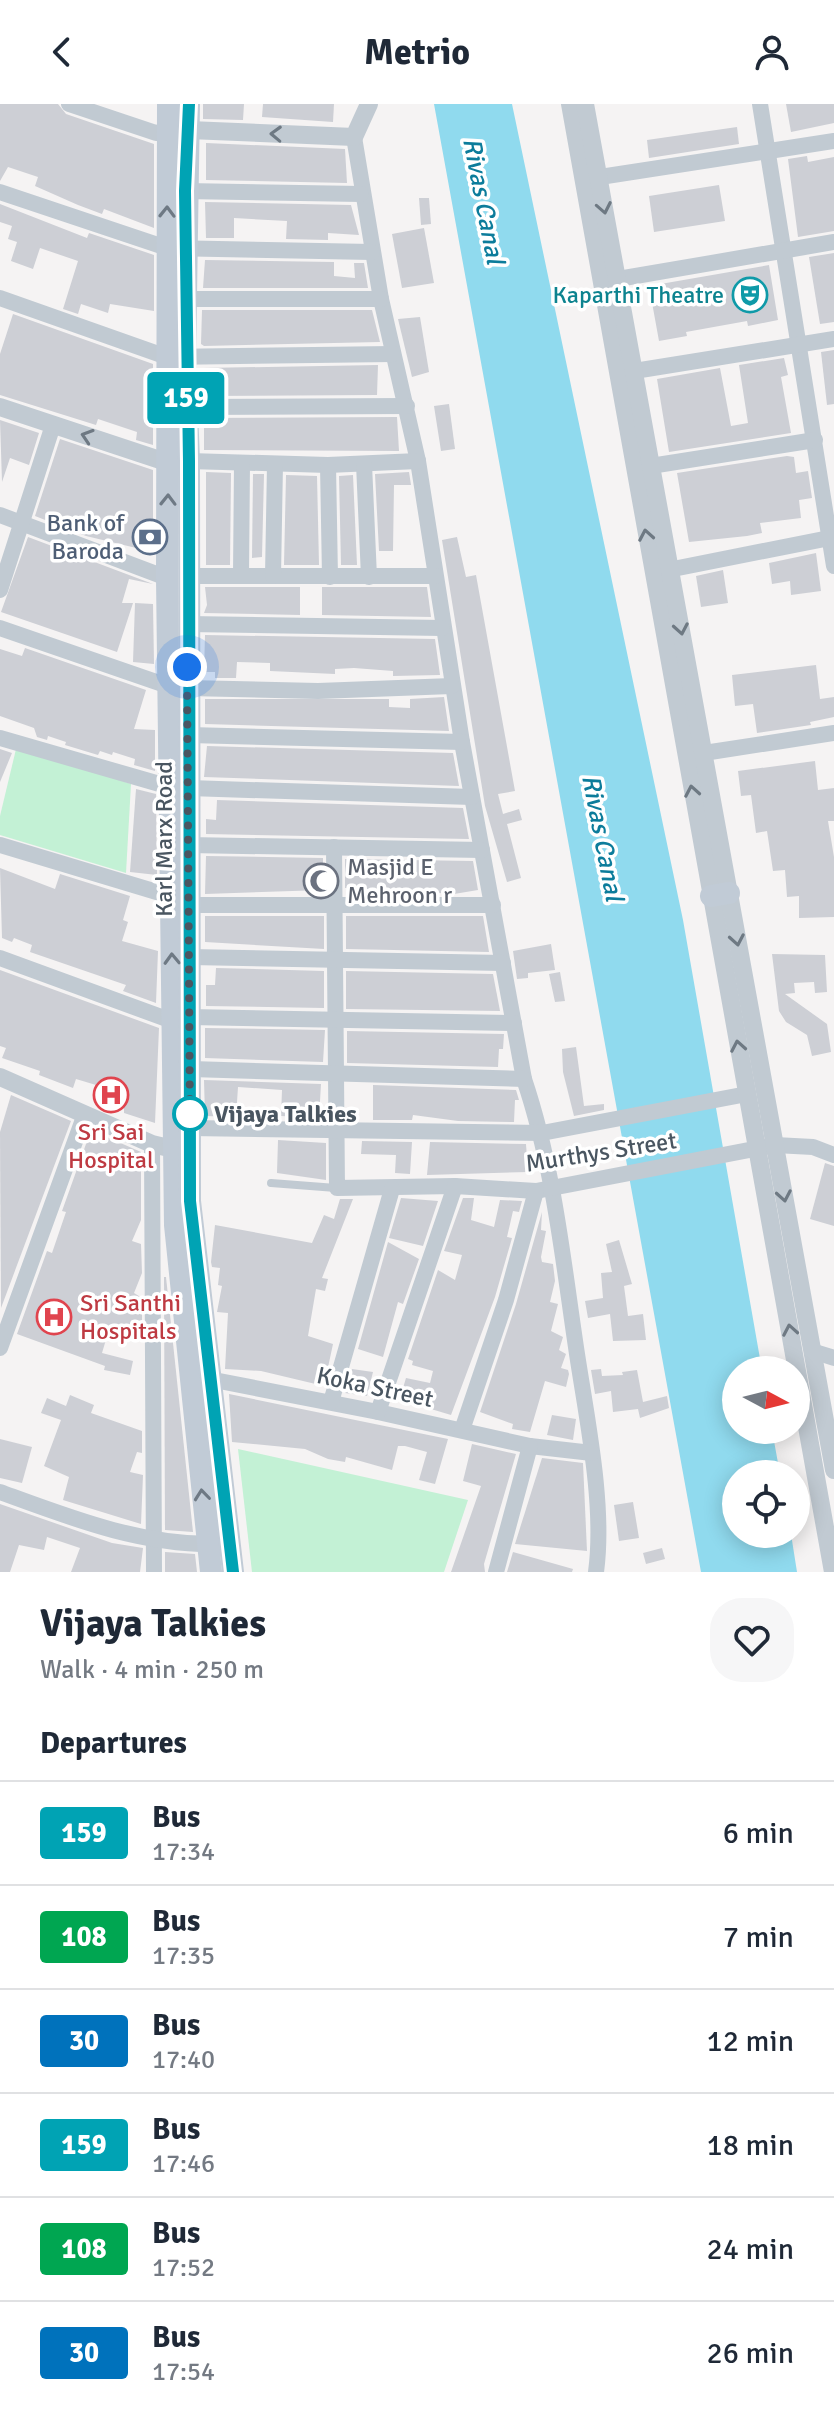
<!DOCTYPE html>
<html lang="en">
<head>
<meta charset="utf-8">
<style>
	:root { --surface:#fff; --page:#f6f6f7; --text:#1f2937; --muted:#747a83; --line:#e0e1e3 }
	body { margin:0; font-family:Signika,sans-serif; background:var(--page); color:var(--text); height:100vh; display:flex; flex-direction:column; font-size:30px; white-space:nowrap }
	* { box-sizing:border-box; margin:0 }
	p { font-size:26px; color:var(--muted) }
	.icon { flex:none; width:44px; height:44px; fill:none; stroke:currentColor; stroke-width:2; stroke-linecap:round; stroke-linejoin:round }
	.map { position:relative; height:1468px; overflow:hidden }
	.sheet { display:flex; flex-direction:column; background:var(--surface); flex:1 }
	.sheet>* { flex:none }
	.badge { padding:0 16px; border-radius:6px; font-size:28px; line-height:52px }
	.needle { width:52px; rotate:97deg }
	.buttons { position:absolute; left:722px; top:1252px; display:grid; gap:16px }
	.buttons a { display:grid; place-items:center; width:88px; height:88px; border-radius:50%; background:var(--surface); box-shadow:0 4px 20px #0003; font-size:40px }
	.you { position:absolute; width:40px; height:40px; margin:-20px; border:6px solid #fff; border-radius:50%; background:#1a73e8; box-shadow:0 0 0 12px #1a73e833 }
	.map>.badge { position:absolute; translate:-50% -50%; box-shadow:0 0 0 4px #fff }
	h2 { padding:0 40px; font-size:30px; line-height:72px }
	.round { display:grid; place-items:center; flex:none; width:84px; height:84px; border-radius:32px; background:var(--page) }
	.summary { display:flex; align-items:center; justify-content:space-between; height:136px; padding:0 40px }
	h1 { font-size:38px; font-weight:700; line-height:60px }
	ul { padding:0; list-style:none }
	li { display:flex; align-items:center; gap:24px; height:104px; padding:0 40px; border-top:2px solid var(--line) }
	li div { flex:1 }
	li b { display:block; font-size:30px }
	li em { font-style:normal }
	li .badge { min-width:88px; font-weight:700; text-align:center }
	header { display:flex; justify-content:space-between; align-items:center; height:104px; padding:0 40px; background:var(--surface); font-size:36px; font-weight:700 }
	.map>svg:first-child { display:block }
	.green { fill:#c3f1d5 }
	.water { fill:#90daee }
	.building { fill:#cdcfd5 }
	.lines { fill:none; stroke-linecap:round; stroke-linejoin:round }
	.service { stroke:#c1cad2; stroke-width:8 }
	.minor { stroke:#c1cad2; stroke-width:16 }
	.tertiary { stroke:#c1cad2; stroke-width:18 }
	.secondary { stroke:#c1cbd6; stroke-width:22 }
	.oneway { stroke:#6e7983 }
	.oneway2 { stroke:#6e7984 }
	.line-casing { stroke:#fff; stroke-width:18 }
	.line { stroke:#00a3b4; stroke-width:12 }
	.walk { stroke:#4a5661; stroke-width:8; stroke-dasharray:0 14.4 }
	.stop-dot { fill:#fff; stroke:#00a3b4; stroke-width:4 }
	.labels { text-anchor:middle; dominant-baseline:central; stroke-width:7; stroke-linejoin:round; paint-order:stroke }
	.culture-label { font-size:24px; fill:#0d838f; stroke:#fff; text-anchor:end }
	.service-label { font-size:24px; fill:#4e5e75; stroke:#fff; text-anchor:end }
	.street-label { font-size:24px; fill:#4a5661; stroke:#fff }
	.worship-label { font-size:24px; fill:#5b616d; stroke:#fff; text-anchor:start }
	.stop-label { font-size:24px; font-weight:bold; fill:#4a5661; stroke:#fff; text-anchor:start }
	.health-label { font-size:24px; fill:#be3a42; stroke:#fff }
	.water-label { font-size:26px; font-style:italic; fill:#0c7c9b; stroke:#fff }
</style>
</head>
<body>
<header><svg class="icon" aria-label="back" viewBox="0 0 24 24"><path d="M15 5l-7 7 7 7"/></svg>Metrio<svg class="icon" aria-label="person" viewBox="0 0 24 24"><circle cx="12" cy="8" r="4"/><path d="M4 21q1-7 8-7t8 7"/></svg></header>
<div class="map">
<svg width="834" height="1468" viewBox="0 0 834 1468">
	<rect width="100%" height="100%" fill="#f5f3f3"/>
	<g class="green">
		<path d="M17 641 131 680 126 769 0 731V712Z"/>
		<path d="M238 1345 468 1396 444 1468H252Z"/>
	</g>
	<path class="water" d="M434 0H512L683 816 762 1266H736V1326H772L780 1370H736V1430H791L797 1468H701Z"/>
	<g class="building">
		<path d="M0 0H58L66 10 154 40V124L104 105 102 110 78 101 35 82 38 73 8 63 0 77Z"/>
		<path d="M203 0H244L243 16 203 15Z"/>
		<path d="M263 0H334L333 18 262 13Z"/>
		<path d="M786 0H834V19L791 28Z"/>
		<path d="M737 23 739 40 649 54 647 36Z"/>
		<path d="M206 39 345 45 347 79 206 76Z"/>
		<path d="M807 52 808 58 834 53V127L798 133 788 55Z"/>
		<path d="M719 81 725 117 654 128 649 92Z"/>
		<path d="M419 94H429L431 120 421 121Z"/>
		<path d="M205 98 351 101 359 131 328 129V136L286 135 287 117 234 114V134H206Z"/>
		<path d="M0 100 87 134 89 129 154 151V207L110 200 108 209 81 200 78 210 63 205 78 157 40 144 33 165 11 157 17 138 8 135 12 122 0 118Z"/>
		<path d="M424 124 434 179 402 184 392 130Z"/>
		<path d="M834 149V218L820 220 809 153Z"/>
		<path d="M205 156 334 158V172L355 174 354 159H364L368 184H203Z"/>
		<path d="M769 161 778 216 748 222 747 217 686 228 687 232 659 237 649 182Z"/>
		<path d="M202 206H372L380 238 204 242 201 240Z"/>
		<path d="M13 210 153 260V341L136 336 137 328 98 315 96 321 0 291V250Z"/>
		<path d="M420 213 429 268 412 273 398 215Z"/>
		<path d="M834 246V300L827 301 821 248Z"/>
		<path d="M784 254 788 271 781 273 791 329 669 348 657 275 720 264 731 322 748 319 739 261Z"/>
		<path d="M378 261 377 291 204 292 203 264Z"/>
		<path d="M449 300 455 345 441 347 434 302Z"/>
		<path d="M397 313 399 347 204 346V314Z"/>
		<path d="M0 316 39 329 29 361 10 354 2 378Z"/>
		<path d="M60 335 153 366V448L86 432 35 412Z"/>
		<path d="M787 352 794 353 796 369 808 367 812 394 799 396 801 414 760 419 762 429 747 432 689 438 677 369Z"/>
		<path d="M206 368 231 369 230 461H206Z"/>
		<path d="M409 368 411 381H394L393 447H379L375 370Z"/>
		<path d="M253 370H264L262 453 252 454Z"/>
		<path d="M286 371 317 372 319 461H284Z"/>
		<path d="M353 371 357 461H341L339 372Z"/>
		<path d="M28 433 153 480 129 475 122 499H133L117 548 1 508Z"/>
		<path d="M457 433 466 473 476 471 515 687 498 690 503 710 519 705 522 716 507 720 521 774 507 778 485 702 442 436Z"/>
		<path d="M816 449 821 487 791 491 790 477 772 480 769 459Z"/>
		<path d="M723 466 728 499 701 503 696 472Z"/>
		<path d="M205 483H300V511L204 509 207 501Z"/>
		<path d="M322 483H427L431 513 322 511Z"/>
		<path d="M135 499 153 500 154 560 133 558Z"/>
		<path d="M205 531 435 535 440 571 393 572V567L354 564 335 565V570L270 567V559L237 558 236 574H215V568H204Z"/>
		<path d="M25 544 146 586 134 625 155 626V667L134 661 135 655 113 648 112 651 100 647 98 651 65 641 66 638 48 632 47 636 37 633 34 624 0 612V545L22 552Z"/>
		<path d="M816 561 820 595 834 593V613L810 618 811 621 757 629 753 600 735 602 732 571Z"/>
		<path d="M444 593 449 627 205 620V595H389V603L410 604V595Z"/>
		<path d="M207 642 453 649 459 682 204 673Z"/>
		<path d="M0 645 12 649 0 678Z"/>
		<path d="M815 657 818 686 834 684V717H828L834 753V813L799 814V792L787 793 785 766 773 767 767 727 756 729 751 691 741 692 738 667Z"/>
		<path d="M136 685 156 690 157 771 130 768Z"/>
		<path d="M217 696 463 704 469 735 206 730V715L216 716Z"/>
		<path d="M206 752 323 754V786L205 790Z"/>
		<path d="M345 755 473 757 478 786 454 790 407 787V790H368V785L345 784Z"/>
		<path d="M0 764 55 785 60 770 130 792 123 816 128 818 122 837 158 847 156 899 123 887 126 881 30 848 32 841 14 834 12 838 2 834Z"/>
		<path d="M205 812H324V845L205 838Z"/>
		<path d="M346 812H483L489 848 346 845Z"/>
		<path d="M551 840 555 866 528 869V874L517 875 513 847Z"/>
		<path d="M772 850 825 851 827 888 815 889 814 878 794 879 795 889 785 890 827 920 831 948 812 952 807 931 786 918 779 907Z"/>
		<path d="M216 864 324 867V904L206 902V881H215Z"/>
		<path d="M0 866 159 924 155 1019 124 1009V1002L93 992 96 981 76 975 73 984 39 971 40 967 2 954 6 944 0 942Z"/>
		<path d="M346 867 493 870 500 907 346 905Z"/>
		<path d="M560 868 565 897 555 898 549 870Z"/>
		<path d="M205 924 325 926 323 958 205 954Z"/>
		<path d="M347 927 504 930 503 945H499L498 963 347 959Z"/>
		<path d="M576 943 584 1002 604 1000V1006L574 1012 563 968 562 945Z"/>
		<path d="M204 976 321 980 319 1014 281 1012 282 986 238 983 236 1013 205 1012Z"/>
		<path d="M373 981 516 986 519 996H515L514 1018 458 1017 413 1011 412 1016H373Z"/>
		<path d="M11 991 71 1017 1 1204 0 1028Z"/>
		<path d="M91 1026 141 1048V1116L132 1137 141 1140 142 1169 134 1189 142 1194V1225L140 1231 110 1222 102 1249 133 1257 130 1271 104 1266 105 1262 17 1230 47 1147 52 1149 66 1108 62 1107Z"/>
		<path d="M278 1036 326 1039V1076L277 1069Z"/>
		<path d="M362 1037 412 1038 410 1070 395 1069 396 1051 361 1050Z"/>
		<path d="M430 1038 526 1040 528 1068 427 1071Z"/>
		<path d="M825 1059 834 1062V1122L810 1115Z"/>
		<path d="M401 1094 438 1097 423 1142 389 1134Z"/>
		<path d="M463 1094H474L471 1116 494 1123 500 1096 522 1097 519 1108 513 1107 507 1133 512 1134 495 1193 451 1311 421 1302 424 1292 403 1284 406 1274 430 1279 433 1267 412 1261 413 1257 408 1255 438 1166 455 1176 462 1151 444 1147Z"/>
		<path d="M340 1095H353L322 1174 328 1175 325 1187 316 1185 308 1232 333 1240 324 1282 261 1267 225 1265 228 1209 217 1208 222 1182 218 1181 220 1164 212 1163 211 1158 215 1121 312 1139 324 1111 334 1115Z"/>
		<path d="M542 1108 541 1126 546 1127 541 1153 542 1158 553 1160 555 1177 550 1198 558 1200 551 1227 563 1233 559 1246 566 1250 561 1264 568 1266 569 1270 566 1283 545 1277 530 1328 512 1325 513 1320 480 1308 516 1200Z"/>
		<path d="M619 1136 632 1180 624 1182 628 1212 643 1210 646 1236 613 1237 610 1210 588 1214 585 1197 603 1194 601 1169 612 1168 606 1140Z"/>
		<path d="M388 1138 419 1155 403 1200 398 1198 383 1253 358 1245Z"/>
		<path d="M164 1173H166L193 1428 165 1426Z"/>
		<path d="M352 1265 373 1268 367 1292 345 1289Z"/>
		<path d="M601 1265 602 1272 623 1271 622 1268 637 1266 643 1298 667 1292 669 1304 640 1314 638 1305 613 1308 611 1287 595 1290 591 1266Z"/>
		<path d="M229 1290 448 1335 435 1380 419 1376 427 1348 405 1342H398L392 1366 346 1353 345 1358 328 1355 305 1345 232 1338Z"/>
		<path d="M70 1291 94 1301 91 1309 142 1327V1349L137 1348 130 1368 143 1371 141 1420 63 1396 69 1373 44 1362 61 1316 41 1309 47 1294 66 1302Z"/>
		<path d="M552 1311 576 1315 573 1336 547 1331Z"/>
		<path d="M0 1335 32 1343 22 1379 0 1374Z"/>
		<path d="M472 1340 516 1350 484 1460 485 1468H451L481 1382 463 1377Z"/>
		<path d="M542 1354 583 1359 587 1447 515 1440Z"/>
		<path d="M633 1398 639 1434 619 1437 614 1401Z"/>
		<path d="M0 1400 112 1439 143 1444 140 1468H71L80 1444 47 1433 44 1446 19 1441 10 1468H0Z"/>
		<path d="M662 1444 665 1455 646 1460 643 1449Z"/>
		<path d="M165 1448 195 1450 197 1468H165Z"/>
		<path d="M513 1448 573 1465 572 1468H507Z"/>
	</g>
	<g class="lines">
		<path class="service" d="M271 1079 336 1084"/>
		<g class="minor">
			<path d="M69 0 156 29 179 26"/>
			<path d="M760 0 834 462"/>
			<path d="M354 33 381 195 418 357 462 638 524 975C554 1064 563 1157 577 1250 587 1316 605 1402 596 1468"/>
			<path d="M587 75 834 37"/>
			<path d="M185 87 361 90"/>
			<path d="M0 88 167 144 372 148"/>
			<path d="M618 175 834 138"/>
			<path d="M0 194 167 253 393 250"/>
			<path d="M185 195H381"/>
			<path d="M622 269 834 235"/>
			<path d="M186 303 407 302"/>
			<path d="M189 357 328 361 418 357"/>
			<path d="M364 360 369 473"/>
			<path d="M328 361 330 473"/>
			<path d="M638 364 815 336"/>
			<path d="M0 411 167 474"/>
			<path d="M658 468 834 433"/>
			<path d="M241 471 242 359"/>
			<path d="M188 472H435"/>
			<path d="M273 472 275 360"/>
			<path d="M0 486 53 321"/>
			<path d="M187 520 442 524"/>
			<path d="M0 524 168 582"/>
			<path d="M187 584 318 587 452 582"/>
			<path d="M189 631 462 638"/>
			<path d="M0 634 170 683"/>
			<path d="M691 651 834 629"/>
			<path d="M189 684 472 693"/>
			<path d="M0 741 170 792"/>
			<path d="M188 741 482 746"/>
			<path d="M334 743 337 1084 455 1082 536 1087 775 1041 813 1043 834 1051"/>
			<path d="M189 801H493"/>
			<path d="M190 853 503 859"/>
			<path d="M0 854 175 918"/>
			<path d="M189 913 514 919"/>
			<path d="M191 965 524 975"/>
			<path d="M190 1024 542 1029 747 990"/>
			<path d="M152 1040 154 1468"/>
			<path d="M0 1244 85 1010"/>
			<path d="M812 1247 834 1254"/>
			<path d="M209 1275 378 1308 530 1342 592 1349"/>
			<path d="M331 1298 392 1085"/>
			<path d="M378 1308 455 1082"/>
			<path d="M462 1326 506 1196 536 1087"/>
			<path d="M0 1388C71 1414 142 1442 219 1440"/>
			<path d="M496 1468 530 1342"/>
		</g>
		<g class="tertiary">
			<path d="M570 0 833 1468"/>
			<path d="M585 0 834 1366"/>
			<path d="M189 26 354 33 369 0"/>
			<path d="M0 303 169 359 178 358"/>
			<path d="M0 973 152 1040 186 1048"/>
		</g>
		<g class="secondary">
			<path d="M168 0 167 474 175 1121 211 1468"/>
			<path d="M189 0 185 255 189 357 190 1097 233 1468"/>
			<path d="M711 792 729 789"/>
		</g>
	</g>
	<defs><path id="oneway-chevron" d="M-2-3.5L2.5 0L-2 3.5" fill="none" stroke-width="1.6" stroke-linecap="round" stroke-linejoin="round" transform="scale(2)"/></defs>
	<g class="oneway">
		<use href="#oneway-chevron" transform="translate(276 30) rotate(-178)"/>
		<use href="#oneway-chevron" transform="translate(604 104) rotate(79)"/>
		<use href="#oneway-chevron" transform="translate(87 332) rotate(-162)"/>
		<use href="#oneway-chevron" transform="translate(646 431) rotate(-100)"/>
		<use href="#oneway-chevron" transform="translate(681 525) rotate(80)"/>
		<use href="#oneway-chevron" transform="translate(692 687) rotate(-100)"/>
		<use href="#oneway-chevron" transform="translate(737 836) rotate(80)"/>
		<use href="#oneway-chevron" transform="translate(738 942) rotate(-100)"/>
		<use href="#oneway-chevron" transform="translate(784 1092) rotate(80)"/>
		<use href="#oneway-chevron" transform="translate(790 1226) rotate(-100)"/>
	</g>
	<g class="oneway2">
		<use href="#oneway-chevron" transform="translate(167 108) rotate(-89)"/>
		<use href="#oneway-chevron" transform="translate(168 396) rotate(-89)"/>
		<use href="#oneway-chevron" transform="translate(172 855) rotate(-92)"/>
		<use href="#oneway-chevron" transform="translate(202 1391) rotate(-96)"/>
	</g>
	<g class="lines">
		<g class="line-casing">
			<path id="line" d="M189 0 185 87 189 357 190 1097 233 1468"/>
		</g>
		<use href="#line" class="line"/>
		<path class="walk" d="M187 563 190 1024V1010"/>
	</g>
	<defs>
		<g id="theatre-ring" transform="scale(1.8)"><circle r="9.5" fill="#fff" stroke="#0f9aa8" stroke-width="1.5"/><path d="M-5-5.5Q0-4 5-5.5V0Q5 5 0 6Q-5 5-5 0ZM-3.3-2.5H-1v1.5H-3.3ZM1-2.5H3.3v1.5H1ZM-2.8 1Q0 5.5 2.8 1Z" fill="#0f9aa8"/></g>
		<g id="bank-ring" transform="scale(1.8)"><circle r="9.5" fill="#fff" stroke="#5c6f8a" stroke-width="1.5"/><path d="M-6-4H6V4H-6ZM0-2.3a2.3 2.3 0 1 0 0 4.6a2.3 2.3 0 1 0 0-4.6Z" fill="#5c6f8a"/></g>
		<g id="mosque-ring" transform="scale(1.8)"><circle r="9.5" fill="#fff" stroke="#6b7280" stroke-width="1.5"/><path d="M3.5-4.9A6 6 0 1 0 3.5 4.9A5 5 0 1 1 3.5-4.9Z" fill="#6b7280"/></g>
		<g id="hospital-ring" transform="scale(1.8)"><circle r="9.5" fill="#fff" stroke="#e0444e" stroke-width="1.5"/><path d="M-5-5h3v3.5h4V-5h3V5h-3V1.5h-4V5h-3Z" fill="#e0444e"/></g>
	</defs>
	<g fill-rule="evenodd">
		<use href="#theatre-ring" x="750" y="191"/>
		<use href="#bank-ring" x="150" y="433"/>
		<use href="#mosque-ring" x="321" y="777"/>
		<use href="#hospital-ring" x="111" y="991"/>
		<use href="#hospital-ring" x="54" y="1213"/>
	</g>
	<circle class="stop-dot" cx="190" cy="1010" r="16"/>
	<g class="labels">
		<g class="culture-label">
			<text x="724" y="191">Kaparthi Theatre</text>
		</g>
		<g class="service-label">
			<text x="124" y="419">Bank of<tspan x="124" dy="28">Baroda</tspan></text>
		</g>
		<g class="street-label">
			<text transform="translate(164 735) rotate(-90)">Karl Marx Road</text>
			<text transform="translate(601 1048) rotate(-9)">Murthys Street</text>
			<text transform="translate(375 1283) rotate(12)">Koka Street</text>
		</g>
		<g class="worship-label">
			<text x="347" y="763">Masjid E<tspan x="347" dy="28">Mehroon r</tspan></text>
		</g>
		<g class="stop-label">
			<text x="214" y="1010">Vijaya Talkies</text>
		</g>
		<g class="health-label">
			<text x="111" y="1028">Sri Sai<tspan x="111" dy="28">Hospital</tspan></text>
			<text x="80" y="1199" text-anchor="start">Sri Santhi<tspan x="80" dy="28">Hospitals</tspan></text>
		</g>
		<g class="water-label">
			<text transform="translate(483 97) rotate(79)">Rivas Canal</text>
			<text transform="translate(602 734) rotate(79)">Rivas Canal</text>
		</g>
	</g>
</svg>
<div class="buttons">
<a><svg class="needle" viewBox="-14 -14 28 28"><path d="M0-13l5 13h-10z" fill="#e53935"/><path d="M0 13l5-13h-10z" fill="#747a83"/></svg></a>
<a><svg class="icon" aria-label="locate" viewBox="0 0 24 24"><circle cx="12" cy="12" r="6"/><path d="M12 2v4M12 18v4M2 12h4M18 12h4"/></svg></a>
</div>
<div class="you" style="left:187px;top:563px"></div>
<b class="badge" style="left:186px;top:294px;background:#00a3b4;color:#fff">159</b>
</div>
<section class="sheet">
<div class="summary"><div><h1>Vijaya Talkies</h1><p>Walk · 4 min · 250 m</p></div><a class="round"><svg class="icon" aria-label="heart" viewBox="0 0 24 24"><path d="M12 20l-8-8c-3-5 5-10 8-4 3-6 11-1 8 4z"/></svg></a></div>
<h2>Departures</h2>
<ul>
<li><span class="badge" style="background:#00a3b4;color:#fff">159</span><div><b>Bus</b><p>17:34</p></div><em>6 min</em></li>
<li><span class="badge" style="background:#00a651;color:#fff">108</span><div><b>Bus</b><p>17:35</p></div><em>7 min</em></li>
<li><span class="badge" style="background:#0072bc;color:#fff">30</span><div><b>Bus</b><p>17:40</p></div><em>12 min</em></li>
<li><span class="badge" style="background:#00a3b4;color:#fff">159</span><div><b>Bus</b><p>17:46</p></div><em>18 min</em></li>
<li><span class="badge" style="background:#00a651;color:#fff">108</span><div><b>Bus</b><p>17:52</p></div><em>24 min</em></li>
<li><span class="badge" style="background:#0072bc;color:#fff">30</span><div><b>Bus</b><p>17:54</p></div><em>26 min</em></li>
</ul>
</section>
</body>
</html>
